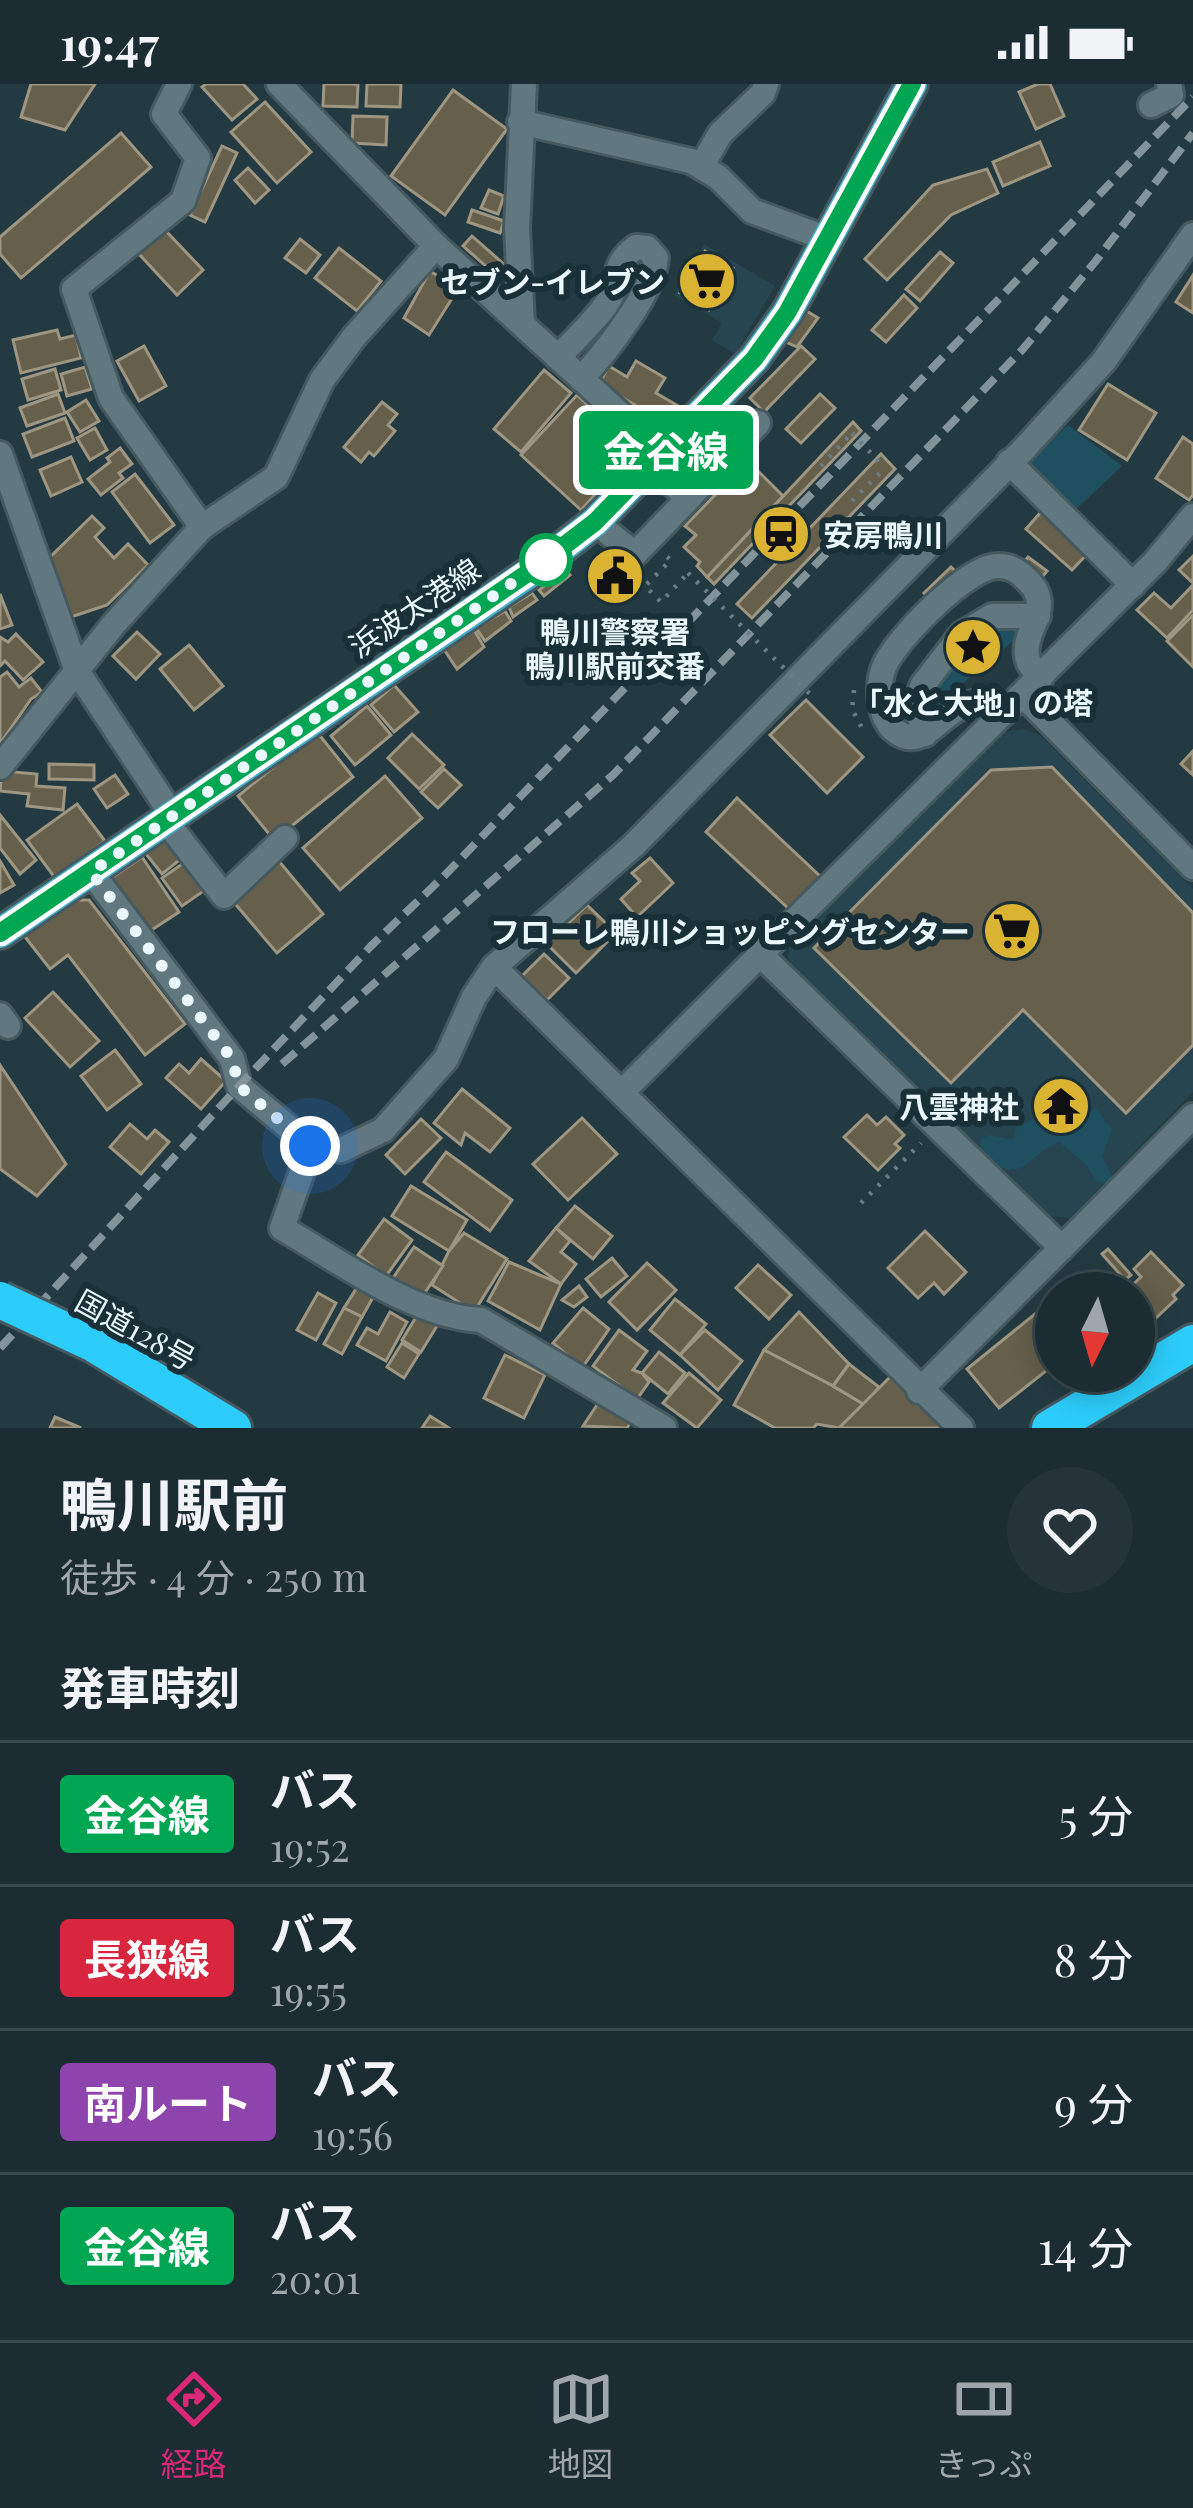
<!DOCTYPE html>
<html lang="ja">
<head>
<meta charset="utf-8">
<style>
	:root { --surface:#1b2c32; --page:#24343a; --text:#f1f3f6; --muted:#a0a7ac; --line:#39484d; --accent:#db2777 }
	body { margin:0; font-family:"Playfair Display","Noto Sans JP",serif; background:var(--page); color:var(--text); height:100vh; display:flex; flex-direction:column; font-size:45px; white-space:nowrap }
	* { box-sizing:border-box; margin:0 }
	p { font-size:39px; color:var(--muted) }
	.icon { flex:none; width:66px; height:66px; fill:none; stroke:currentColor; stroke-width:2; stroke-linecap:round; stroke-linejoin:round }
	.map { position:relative; height:1344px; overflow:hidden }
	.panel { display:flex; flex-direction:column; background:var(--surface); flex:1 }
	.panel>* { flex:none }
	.badge { padding:0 24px; border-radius:9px; font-size:42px; line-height:78px }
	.needle { width:78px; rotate:185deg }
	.buttons { position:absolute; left:1035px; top:1188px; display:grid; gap:24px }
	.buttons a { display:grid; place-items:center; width:120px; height:120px; border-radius:50%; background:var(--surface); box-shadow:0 6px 30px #0003,0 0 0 3px var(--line); font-size:60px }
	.you { position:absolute; width:60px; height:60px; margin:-30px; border:9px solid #fff; border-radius:50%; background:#1a73e8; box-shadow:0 0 0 18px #1a73e833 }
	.map>.badge { position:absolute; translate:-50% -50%; box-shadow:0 0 0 6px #fff }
	h2 { padding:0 60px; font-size:45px; line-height:108px }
	.round { display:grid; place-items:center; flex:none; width:126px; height:126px; border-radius:63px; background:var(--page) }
	.head { display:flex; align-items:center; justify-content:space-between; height:204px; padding:0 60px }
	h1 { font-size:57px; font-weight:700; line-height:90px }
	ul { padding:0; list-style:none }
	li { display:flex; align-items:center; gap:36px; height:144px; padding:0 60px; border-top:3px solid var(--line) }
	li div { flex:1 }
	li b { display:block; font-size:45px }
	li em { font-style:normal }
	li .badge { min-width:132px; font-weight:700; text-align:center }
	.status { display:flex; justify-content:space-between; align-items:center; height:84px; padding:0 60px; background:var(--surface); direction:ltr }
	.status svg { height:33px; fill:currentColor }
	.tabs { display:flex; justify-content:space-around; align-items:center; height:168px; border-top:3px solid var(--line); background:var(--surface); font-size:33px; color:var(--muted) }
	.tabs a { display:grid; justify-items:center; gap:6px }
	.tabs .active { color:var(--accent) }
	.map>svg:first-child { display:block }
	.built { fill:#274550 }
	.green { fill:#1f5060 }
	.building { fill:#665f4c; stroke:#9e9681; stroke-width:3 }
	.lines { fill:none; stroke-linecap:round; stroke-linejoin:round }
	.minor-casing { stroke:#45595f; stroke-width:30 }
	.major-casing { stroke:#45595f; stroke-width:36 }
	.highway-casing { stroke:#45595f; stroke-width:42 }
	.path { stroke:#6a7d84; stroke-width:4.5; stroke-dasharray:3 9; stroke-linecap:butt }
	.minor { stroke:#617881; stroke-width:24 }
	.major { stroke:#41abca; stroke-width:30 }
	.highway { stroke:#2ccdfb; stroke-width:36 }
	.rail { stroke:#82939a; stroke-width:8; stroke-dasharray:18 9; stroke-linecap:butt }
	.highway-bridge-casing { stroke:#45595f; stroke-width:42; stroke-linecap:butt }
	.path-bridge { stroke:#6a7d84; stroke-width:4.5; stroke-dasharray:3 9; stroke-linecap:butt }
	.highway-bridge { stroke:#2ccdfb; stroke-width:36 }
	.line-casing { stroke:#fff; stroke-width:27 }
	.line { stroke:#00a651; stroke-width:18 }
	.walk { stroke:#eaf7fd; stroke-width:12; stroke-dasharray:0 21.6 }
	.stop-dot { fill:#fff; stroke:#00a651; stroke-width:6 }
	.labels { text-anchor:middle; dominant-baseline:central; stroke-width:12; stroke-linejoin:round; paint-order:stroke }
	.poi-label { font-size:30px; font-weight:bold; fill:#eaf7fd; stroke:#1a3038; text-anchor:end }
	.street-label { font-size:30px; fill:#eaf7fd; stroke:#1a3038 }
</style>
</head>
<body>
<div class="status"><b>19:47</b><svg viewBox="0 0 49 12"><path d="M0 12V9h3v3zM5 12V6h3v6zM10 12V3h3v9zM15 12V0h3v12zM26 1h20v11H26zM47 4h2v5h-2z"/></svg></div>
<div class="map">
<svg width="1193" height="1344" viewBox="0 0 1193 1344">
	<rect width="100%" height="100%" fill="#243a42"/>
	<g class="built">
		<path d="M704 160 775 202 735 270 712 256 722 239 674 211Z"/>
		<path d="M1023 645 1040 651 1193 805V1008L1070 1134 1047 1132 796 896 788 874 789 862 999 649Z"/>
	</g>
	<g class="green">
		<path d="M1068 341 1122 382 1073 428 1036 391 1030 377Z"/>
		<path d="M995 539H1023L1013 557 942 617 938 630H927V610L973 552Z"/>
		<path d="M1096 1024 1112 1046 1102 1073 1113 1094 1107 1100 1097 1098 1086 1080 1059 1058C1021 1075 1026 1102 980 1072L981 1054 991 1051 1012 1056 1017 1044 1033 1035 1061 1046Z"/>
	</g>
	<g class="building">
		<path d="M31 0H95L65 46 21 33Z"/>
		<path d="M206 0H243L257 15 232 36 202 3Z"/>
		<path d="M324 0H358L357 23 323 22Z"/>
		<path d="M367 0H401L400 23 366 22Z"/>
		<path d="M1038 0H1050L1064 32 1036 45 1019 8Z"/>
		<path d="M453 6 507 45 445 131 391 92Z"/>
		<path d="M265 18 311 68 277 99 231 48Z"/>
		<path d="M353 32 387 33 386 61 352 59Z"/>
		<path d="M121 49 151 83 21 194 0 170V153Z"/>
		<path d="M1040 58 1050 82 1003 102 993 78Z"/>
		<path d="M222 62 237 69 205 138 190 131Z"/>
		<path d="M248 84 269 106 255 119 235 96Z"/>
		<path d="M987 85 998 109 951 131 887 196 865 175 933 101Z"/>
		<path d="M489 106 504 112 498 130 481 124Z"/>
		<path d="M472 126 504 137 500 149 468 138Z"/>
		<path d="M164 145 203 186 177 211 138 169Z"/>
		<path d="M472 152 506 182 497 192 463 162Z"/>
		<path d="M300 155 320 171 306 189 285 174Z"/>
		<path d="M339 164 381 197 357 227 315 194Z"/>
		<path d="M705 167 733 184 709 226 680 209Z"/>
		<path d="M940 168 953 179 920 217 906 205Z"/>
		<path d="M430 187 458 205 429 251 404 234Z"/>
		<path d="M1193 191V229L1176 218Z"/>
		<path d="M904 211 917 224 886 258 872 246Z"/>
		<path d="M805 226 818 234 797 263 786 258Z"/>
		<path d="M57 246 60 255 76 251 81 274 21 289 13 256Z"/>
		<path d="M144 262 166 302 139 317 117 277Z"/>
		<path d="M801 262 815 275 764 328 750 314Z"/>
		<path d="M636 277 665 294 656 309 680 323 669 341 599 300 609 282 627 293Z"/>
		<path d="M85 283 92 305 67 312 61 290Z"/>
		<path d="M55 285 61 306 28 316 22 295Z"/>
		<path d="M544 286 571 309 521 368 494 345Z"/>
		<path d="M1108 300 1156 329 1127 376 1079 346Z"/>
		<path d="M58 310 65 329 27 342 20 324Z"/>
		<path d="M820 310 835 324 801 359 786 345Z"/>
		<path d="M577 311 636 366 581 426 521 371Z"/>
		<path d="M86 316 99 337 80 348 67 328Z"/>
		<path d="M382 318 397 330 388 341 395 347 374 372 369 368 361 378 344 363Z"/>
		<path d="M65 334 74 357 32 373 23 350Z"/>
		<path d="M853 338 861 347 714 500 707 493Z"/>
		<path d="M95 344 107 366 90 376 77 354Z"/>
		<path d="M1183 353 1193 360V411L1189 416 1156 394Z"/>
		<path d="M120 364 132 380 119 389 123 394 101 411 88 395 110 378 107 374Z"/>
		<path d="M881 370 895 385 752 534 737 520Z"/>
		<path d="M71 373 82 398 51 412 40 386Z"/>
		<path d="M748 377 783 412 707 493 697 482 700 478 684 463 696 451 685 442Z"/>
		<path d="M135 390 174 441 150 459 112 408Z"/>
		<path d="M1042 427 1088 469 1072 486 1026 445Z"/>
		<path d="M92 432 104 444 95 453 114 474 128 460 148 481 107 521 62 536 43 480Z"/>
		<path d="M1193 472V499L1179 486Z"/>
		<path d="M1028 473 1047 487 1043 492 1024 478Z"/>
		<path d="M616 475 632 490 614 508 599 493Z"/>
		<path d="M951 483 956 488 929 514 924 509Z"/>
		<path d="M566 486 570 491 544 512 539 506Z"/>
		<path d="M1193 501V526L1167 554 1137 526 1154 509 1171 524Z"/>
		<path d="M532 509 537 516 513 533 509 523Z"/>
		<path d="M0 510 12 541 0 545Z"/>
		<path d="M505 527 511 537 485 557 476 544Z"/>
		<path d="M1193 531V583L1167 557Z"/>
		<path d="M473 544 484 563 457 585 443 564Z"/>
		<path d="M137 548 160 570 136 595 113 572Z"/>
		<path d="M16 550 43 578 23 596 5 577 0 582V553L8 558Z"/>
		<path d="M189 561 223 602 194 626 160 585Z"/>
		<path d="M7 588 19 603 31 594 42 608 31 615 0 660V593Z"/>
		<path d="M394 601 418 628 394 648 371 621Z"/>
		<path d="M806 616 863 673 827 709 770 651Z"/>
		<path d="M367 622 391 651 355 681 331 652Z"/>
		<path d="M317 648 353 693 274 756 238 712Z"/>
		<path d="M412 650 444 681 419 705 388 674Z"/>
		<path d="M1193 667V691L1181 680Z"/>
		<path d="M49 680 94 681V696L49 695Z"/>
		<path d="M1052 683 1193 829V961L1126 1029 1023 926 951 999 814 864 991 686Z"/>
		<path d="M444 685 461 701 438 724 421 708Z"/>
		<path d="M2 687 37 690 36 702 65 704 63 726 27 722 29 710 0 707Z"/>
		<path d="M115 691 128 710 107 724 94 705Z"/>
		<path d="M385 692 422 734 340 806 303 764Z"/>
		<path d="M737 714 821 793 790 826 706 748Z"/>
		<path d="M77 720 105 757 55 794 27 756Z"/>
		<path d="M0 731 36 776 20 790 0 764Z"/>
		<path d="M166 753 182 774 162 790 146 770Z"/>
		<path d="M142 773 179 828 147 849 110 795Z"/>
		<path d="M650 774 673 799 637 833 621 815 640 797 632 789Z"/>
		<path d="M278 776 323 830 277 869 231 815Z"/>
		<path d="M0 777 14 801 0 809Z"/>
		<path d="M185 778 205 806 182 822 162 794Z"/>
		<path d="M66 816H89L185 940 145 971 68 871 50 885 22 849Z"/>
		<path d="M587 821 616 849 576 889 547 860Z"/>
		<path d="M544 870 569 894 547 916 522 892Z"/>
		<path d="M53 908 99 957 70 983 25 934Z"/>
		<path d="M115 966 141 1000 107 1026 81 992Z"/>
		<path d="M201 975 226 997 201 1025 166 994 179 980 189 989Z"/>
		<path d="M0 981 66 1080 37 1112 0 1085Z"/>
		<path d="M1052 998 1058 1004 1063 999 1085 1021 1060 1046 1038 1024 1043 1019 1036 1013Z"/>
		<path d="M462 1005 510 1044 490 1068 465 1049 461 1061 434 1039Z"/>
		<path d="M867 1031 877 1041 886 1033 904 1051 895 1060 900 1064 878 1086 844 1053Z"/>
		<path d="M582 1034 617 1070 568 1116 533 1080Z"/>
		<path d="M421 1035 441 1054 405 1090 386 1071Z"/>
		<path d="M130 1040 147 1055 155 1046 169 1058 141 1090 110 1063Z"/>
		<path d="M446 1068 512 1116 490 1147 424 1098Z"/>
		<path d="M411 1102 467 1136 449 1167 392 1132Z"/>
		<path d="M575 1122 612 1152 593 1175 556 1144Z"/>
		<path d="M384 1135 412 1156 386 1192 358 1171Z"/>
		<path d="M556 1144 570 1157 561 1168 576 1180 561 1200 529 1177Z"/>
		<path d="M925 1147 966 1188 944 1210 934 1199 918 1214 888 1184Z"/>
		<path d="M464 1149 507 1175 474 1228 432 1201 449 1167Z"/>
		<path d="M414 1163 443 1182 422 1213 393 1194Z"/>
		<path d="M1108 1165 1131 1191 1125 1196 1102 1170Z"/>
		<path d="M1151 1168 1183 1201 1173 1211 1176 1215 1138 1251 1134 1247V1209H1124L1141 1193 1134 1185Z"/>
		<path d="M612 1174 627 1192 601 1213 586 1195Z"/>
		<path d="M509 1178 561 1200 540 1246 488 1217Z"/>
		<path d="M647 1179 676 1206 637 1246 609 1218Z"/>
		<path d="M758 1181 791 1211 769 1235 736 1204Z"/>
		<path d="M361 1197 377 1206 362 1233 344 1224Z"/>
		<path d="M579 1202 587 1213 574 1223 562 1216Z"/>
		<path d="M318 1209 336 1219 316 1256 297 1246Z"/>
		<path d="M675 1215 706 1240 680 1271 650 1246Z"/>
		<path d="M344 1224 362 1233 342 1270 324 1260Z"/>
		<path d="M583 1224 609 1245 582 1284 553 1259Z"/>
		<path d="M421 1225 440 1237 421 1268 402 1256Z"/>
		<path d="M1040 1226 1056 1247V1279L999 1324 967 1285Z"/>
		<path d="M390 1228 407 1238 386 1277 357 1261 367 1244 378 1250Z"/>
		<path d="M799 1228 849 1280 833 1302 764 1266Z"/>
		<path d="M619 1246 647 1267 633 1286 642 1289 649 1298 637 1315 593 1282Z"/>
		<path d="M705 1246 742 1277 718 1306 680 1271Z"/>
		<path d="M402 1259 419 1270 404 1294 387 1283Z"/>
		<path d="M764 1266 833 1302 865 1321 839 1344 817 1340 813 1344H775L734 1321Z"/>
		<path d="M659 1268 685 1289 668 1310 642 1289Z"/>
		<path d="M505 1271 545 1291 524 1334 484 1314Z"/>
		<path d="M849 1280 879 1303 865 1321 833 1302Z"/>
		<path d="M689 1289 721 1316 697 1344 663 1319Z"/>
		<path d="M891 1292 943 1344H839Z"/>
		<path d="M601 1315 632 1336 627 1344 583 1342Z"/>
		<path d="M430 1332 449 1344H422Z"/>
		<path d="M55 1333 81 1344H50Z"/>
	</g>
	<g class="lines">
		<g class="minor-casing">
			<g id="minor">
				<path d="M179 0 164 30 198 74 183 117 74 205 111 314 202 443"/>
				<path d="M279 0 436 162 663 369"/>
				<path d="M1151 21 1171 11 1169 0"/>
				<path d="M520 38 691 77 718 93 752 127 828 155"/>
				<path d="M701 83 720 50 763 9 766 0"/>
				<path d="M522 240 517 144 524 0"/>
				<path d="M558 274C573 257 591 241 605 222 622 200 609 182 636 163L647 164 656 174C654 208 604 270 581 295"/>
				<path d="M0 370 77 587 173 732"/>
				<path d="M1009 378 1133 501"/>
				<path d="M651 382 689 414 711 390 682 349"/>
				<path d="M711 390 758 339"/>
				<path d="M595 438 635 470 689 414"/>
				<path d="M1023 611 1193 783"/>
				<path d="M1007 627C947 591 932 680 893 645 879 632 877 601 884 583 895 556 969 480 999 482 1009 482 1017 486 1024 493 1061 524 1016 548 1029 579 1032 584 1037 588 1041 593"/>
				<path d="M925 650 917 623 922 602 962 550 992 532H1038"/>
				<path d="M0 683 114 540 202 443 276 393 322 296 354 253 436 162"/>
				<path d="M166 737 224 812 285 754"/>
				<path d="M91 788 232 975 239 1002 311 1062 341 1066 383 1046 446 975 474 913 494 883 633 762 1024 365 1104 277 1193 151"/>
				<path d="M762 872 1062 1164"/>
				<path d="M494 883 961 1344"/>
				<path d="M0 931 8 942"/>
				<path d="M622 1008 1155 478 1193 432"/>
				<path d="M311 1062 282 1144C339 1177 415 1233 481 1236L664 1344"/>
				<path d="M919 1307 1193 1032"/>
			</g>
		</g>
		<g class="major-casing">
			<path id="major" d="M0 849 535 485 595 438 754 275 787 229 912 0"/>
		</g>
		<g class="highway-casing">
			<g id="highway">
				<path d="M94 1260 233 1344"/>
				<path d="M1050 1344 1193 1259"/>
			</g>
		</g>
		<g class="path">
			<path d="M821 382 852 349"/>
			<path d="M852 417 885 384"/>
			<path d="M667 473 671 476 645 502 661 518 688 489"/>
			<path d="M854 606 852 625 863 646"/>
			<path d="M861 1119 921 1059"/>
		</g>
		<use href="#minor" class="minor"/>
		<use href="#major" class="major"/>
		<use href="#highway" class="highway"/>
		<g class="rail">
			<path d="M282 980 613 691 1023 265 1095 178 1193 49"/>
			<path d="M0 1264 239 1002 371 862 445 791 1193 13"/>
		</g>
		<g class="highway-bridge-casing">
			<path id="highway-bridge" d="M0 1216 94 1260"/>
		</g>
		<g class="path-bridge">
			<path d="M852 349 885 384"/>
			<path d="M688 489 812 612"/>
		</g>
		<use href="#highway-bridge" class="highway-bridge"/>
	</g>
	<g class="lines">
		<g class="line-casing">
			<path id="line" d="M0 849 535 484 595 438 754 275 787 229 912 0"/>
		</g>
		<use href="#line" class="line"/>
		<path class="walk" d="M310 1062 239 1002 232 975 91 788 556 469 546 476"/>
	</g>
	<defs>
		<g id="supermarket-disc" transform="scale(3)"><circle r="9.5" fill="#dbb333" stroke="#1a3038"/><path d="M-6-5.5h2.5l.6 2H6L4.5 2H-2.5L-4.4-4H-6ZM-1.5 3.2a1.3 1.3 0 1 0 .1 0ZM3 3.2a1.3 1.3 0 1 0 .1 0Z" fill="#111"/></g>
		<g id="station-disc" transform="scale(3)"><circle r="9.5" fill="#dbb333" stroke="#1a3038"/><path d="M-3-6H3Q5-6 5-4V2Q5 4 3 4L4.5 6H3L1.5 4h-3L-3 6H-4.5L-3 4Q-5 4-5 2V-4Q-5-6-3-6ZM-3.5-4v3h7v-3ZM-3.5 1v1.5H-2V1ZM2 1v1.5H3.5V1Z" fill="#111"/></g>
		<g id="civic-disc" transform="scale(3)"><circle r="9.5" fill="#dbb333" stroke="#1a3038"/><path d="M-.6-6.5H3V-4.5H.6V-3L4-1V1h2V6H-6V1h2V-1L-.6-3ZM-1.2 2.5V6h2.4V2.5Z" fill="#111"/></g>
		<g id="sight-disc" transform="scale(3)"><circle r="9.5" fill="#dbb333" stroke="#1a3038"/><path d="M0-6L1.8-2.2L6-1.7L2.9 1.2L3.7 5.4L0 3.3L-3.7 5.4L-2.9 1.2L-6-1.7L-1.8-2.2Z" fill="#111"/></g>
		<g id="temple-disc" transform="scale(3)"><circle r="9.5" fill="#dbb333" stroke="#1a3038"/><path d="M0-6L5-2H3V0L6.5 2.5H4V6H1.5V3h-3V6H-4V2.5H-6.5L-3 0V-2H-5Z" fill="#111"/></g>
	</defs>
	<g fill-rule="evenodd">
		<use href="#supermarket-disc" x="707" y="197"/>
		<use href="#station-disc" x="781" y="450"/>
		<use href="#civic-disc" x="615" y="492"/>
		<use href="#sight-disc" x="973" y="563"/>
		<use href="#supermarket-disc" x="1012" y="847"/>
		<use href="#temple-disc" x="1061" y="1022"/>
	</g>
	<circle class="stop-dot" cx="546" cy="476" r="24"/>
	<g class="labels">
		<g class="poi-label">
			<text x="665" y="197">セブン-イレブン</text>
			<text x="823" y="450" text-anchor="start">安房鴨川</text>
			<text x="615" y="547" text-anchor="middle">鴨川警察署<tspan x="615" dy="34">鴨川駅前交番</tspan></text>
			<text x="973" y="618" text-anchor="middle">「水と大地」の塔</text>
			<text x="970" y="847">フローレ鴨川ショッピングセンター</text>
			<text x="1019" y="1022">八雲神社</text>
		</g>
		<g class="street-label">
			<text transform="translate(414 523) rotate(-34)">浜波太港線</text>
			<text transform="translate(136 1245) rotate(29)">国道128号</text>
		</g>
	</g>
</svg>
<div class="buttons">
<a><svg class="needle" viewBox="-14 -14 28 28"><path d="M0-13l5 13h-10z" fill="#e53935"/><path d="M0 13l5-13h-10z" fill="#a0a7ac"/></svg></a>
</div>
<div class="you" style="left:310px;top:1062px"></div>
<b class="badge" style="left:666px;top:366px;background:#00a651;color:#fff">金谷線</b>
</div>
<section class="panel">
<div class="head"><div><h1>鴨川駅前</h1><p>徒歩 · 4 分 · 250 m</p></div><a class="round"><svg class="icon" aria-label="heart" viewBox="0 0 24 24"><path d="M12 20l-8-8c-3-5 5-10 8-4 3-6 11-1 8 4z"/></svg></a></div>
<h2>発車時刻</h2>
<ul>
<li><span class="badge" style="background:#00a651;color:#fff">金谷線</span><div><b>バス</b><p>19:52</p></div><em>5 分</em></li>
<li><span class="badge" style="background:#d7263d;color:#fff">長狭線</span><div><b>バス</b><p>19:55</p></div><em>8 分</em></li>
<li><span class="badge" style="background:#8e44ad;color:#fff">南ルート</span><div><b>バス</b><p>19:56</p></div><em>9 分</em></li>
<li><span class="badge" style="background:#00a651;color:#fff">金谷線</span><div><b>バス</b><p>20:01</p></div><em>14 分</em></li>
</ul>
</section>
<nav class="tabs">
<a class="active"><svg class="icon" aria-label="directions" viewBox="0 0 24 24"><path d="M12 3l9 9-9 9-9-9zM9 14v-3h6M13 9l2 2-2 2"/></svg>経路</a>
<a><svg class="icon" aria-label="map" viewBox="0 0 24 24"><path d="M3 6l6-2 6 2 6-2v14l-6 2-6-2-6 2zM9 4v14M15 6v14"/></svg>地図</a>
<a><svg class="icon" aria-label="tickets" viewBox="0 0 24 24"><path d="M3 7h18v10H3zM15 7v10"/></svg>きっぷ</a>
</nav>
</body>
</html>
